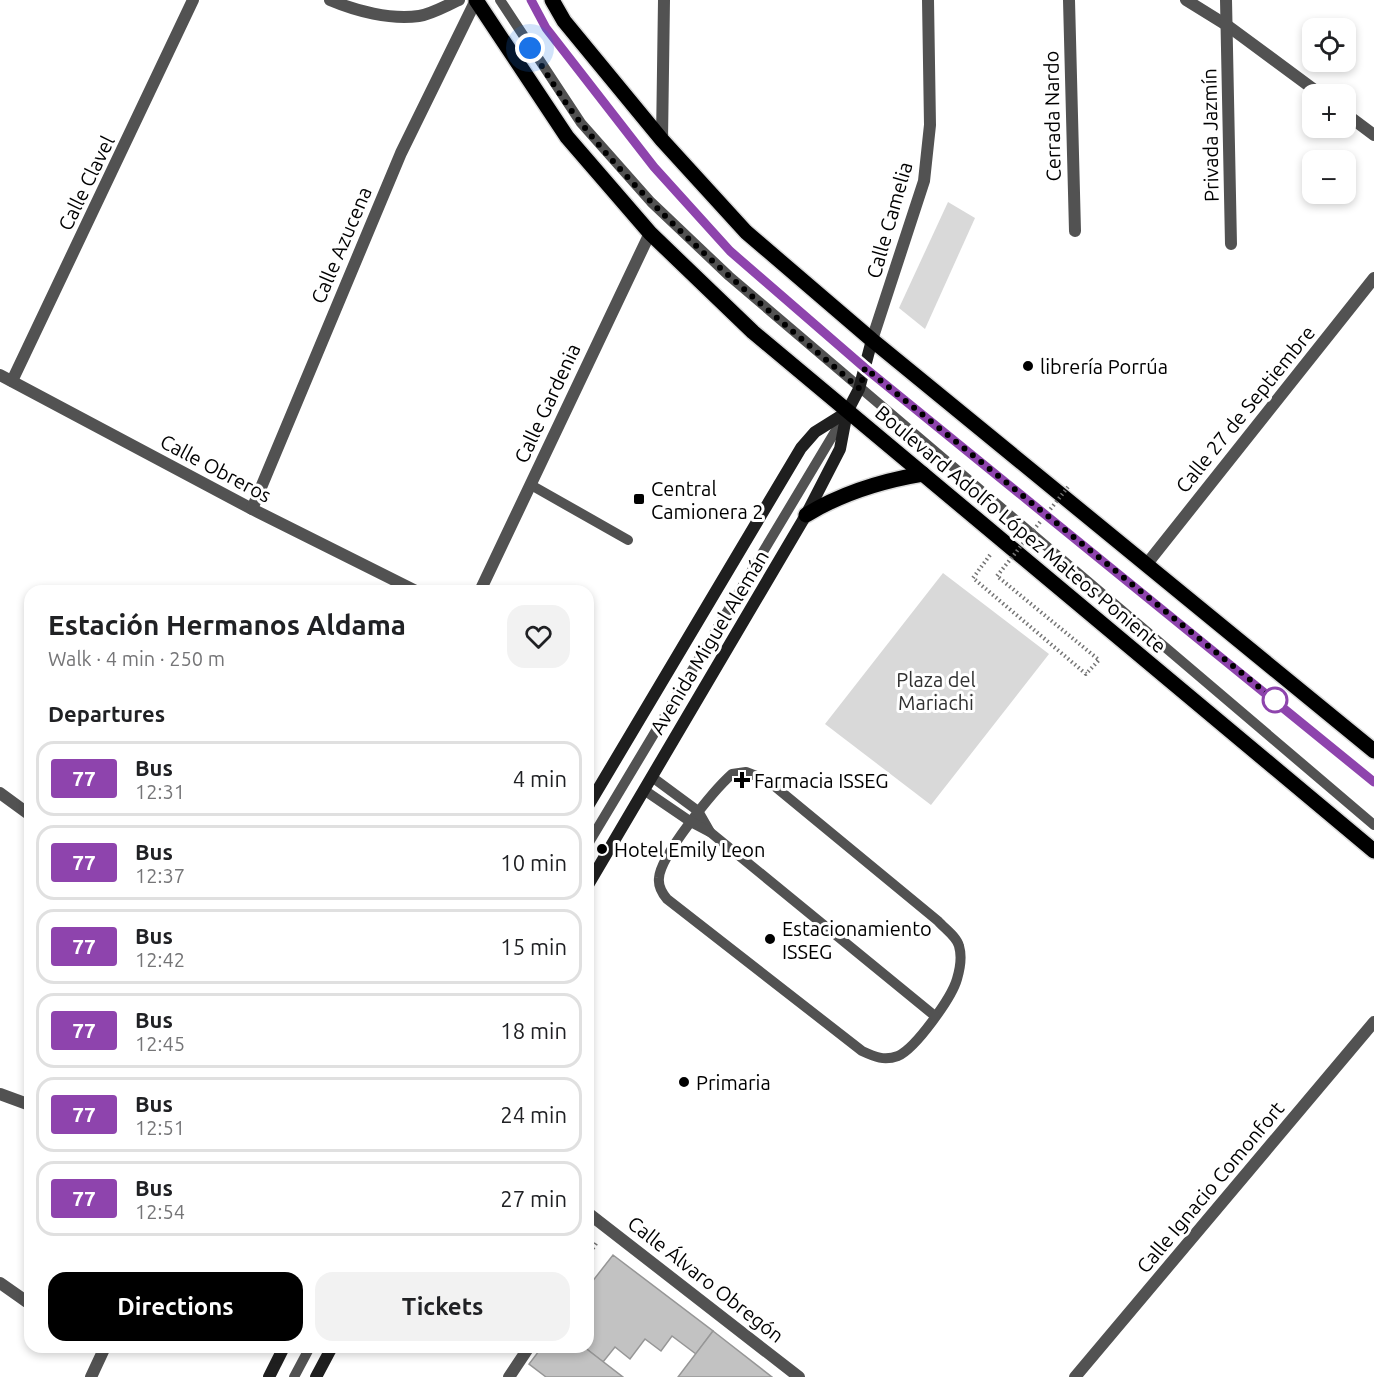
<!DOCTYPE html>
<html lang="en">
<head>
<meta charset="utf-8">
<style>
	:root { --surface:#fff; --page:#f2f2f2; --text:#202124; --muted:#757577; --line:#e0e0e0; --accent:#000 }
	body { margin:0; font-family:Ubuntu,sans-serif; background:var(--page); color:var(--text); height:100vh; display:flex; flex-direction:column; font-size:22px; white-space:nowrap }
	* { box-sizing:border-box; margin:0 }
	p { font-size:20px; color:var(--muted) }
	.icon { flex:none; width:33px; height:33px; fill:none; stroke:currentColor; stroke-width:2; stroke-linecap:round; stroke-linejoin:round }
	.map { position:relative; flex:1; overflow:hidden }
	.panel { position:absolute; left:24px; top:585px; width:570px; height:768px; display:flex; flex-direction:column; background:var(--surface); border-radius:18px; box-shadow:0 3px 9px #0003 }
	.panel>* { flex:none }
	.badge { padding:0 12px; border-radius:4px; font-size:21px; line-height:39px }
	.fabs { position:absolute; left:1302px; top:18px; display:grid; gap:12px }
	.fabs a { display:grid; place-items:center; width:54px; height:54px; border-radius:12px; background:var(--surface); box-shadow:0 3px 9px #0003; font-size:30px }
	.you { position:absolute; width:30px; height:30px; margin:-15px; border:4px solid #fff; border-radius:50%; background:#1a73e8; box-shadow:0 0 0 9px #1a73e833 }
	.map>.badge { position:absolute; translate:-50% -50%; box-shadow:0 0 0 3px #fff }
	h2 { padding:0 24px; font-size:22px; line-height:54px }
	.round { display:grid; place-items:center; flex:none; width:63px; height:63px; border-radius:18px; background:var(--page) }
	.summary { display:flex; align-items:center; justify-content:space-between; height:102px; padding:0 24px }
	h1 { font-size:28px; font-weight:700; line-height:45px }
	.action { display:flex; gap:12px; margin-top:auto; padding:12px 24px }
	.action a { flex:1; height:69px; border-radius:18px; background:var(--accent); color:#fff; font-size:24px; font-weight:700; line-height:69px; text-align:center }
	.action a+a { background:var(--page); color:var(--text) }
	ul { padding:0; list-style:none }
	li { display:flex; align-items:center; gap:18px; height:75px; margin:0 12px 9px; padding:0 12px; border:3px solid var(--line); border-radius:18px }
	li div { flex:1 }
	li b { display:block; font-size:22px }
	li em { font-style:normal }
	li .badge { min-width:66px; font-weight:700; text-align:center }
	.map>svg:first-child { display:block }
	.green { fill:#d9d9d9 }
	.building { fill:#c2c2c2; stroke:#969696; stroke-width:1.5 }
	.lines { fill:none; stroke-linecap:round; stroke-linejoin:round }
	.primary-casing { stroke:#dbdbdb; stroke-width:18 }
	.path { stroke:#747474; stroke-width:4; stroke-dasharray:1.5 3; stroke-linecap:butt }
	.service { stroke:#525252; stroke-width:10 }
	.minor { stroke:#525252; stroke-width:12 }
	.secondary { stroke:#1f1f1f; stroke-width:12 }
	.primary { stroke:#000; stroke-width:15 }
	.path-bridge { stroke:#747474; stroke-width:4; stroke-dasharray:1.5 3; stroke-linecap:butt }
	.line-casing { stroke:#fff; stroke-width:14 }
	.line { stroke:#8e44ad; stroke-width:9 }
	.walk { stroke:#000; stroke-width:6; stroke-dasharray:0 10.8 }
	.poi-dot { fill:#000; stroke:#fff; stroke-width:2 }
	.stop-dot { fill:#fff; stroke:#8e44ad; stroke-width:3 }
	.labels { text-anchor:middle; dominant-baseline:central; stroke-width:6; stroke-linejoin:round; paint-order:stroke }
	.street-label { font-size:20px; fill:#000; stroke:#fff }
	.poi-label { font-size:20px; fill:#000; stroke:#fff; text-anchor:start }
	.park-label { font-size:20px; fill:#303030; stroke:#fff }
</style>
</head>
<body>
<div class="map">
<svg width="1374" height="1377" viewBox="0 0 1374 1377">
	<rect width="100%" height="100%" fill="#fff"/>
	<g class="green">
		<path d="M948 202 975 218 925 329 899 308Z"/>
		<path d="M943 573 1049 654 931 805 825 724Z"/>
	</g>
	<g class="building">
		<path d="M613 1255 713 1331 696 1354 672 1336 661 1351 645 1339 630 1359 615 1347 603 1362 584 1347H588V1287Z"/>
		<path d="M713 1331 772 1377H678Z"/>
		<path d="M542 1347H584L623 1377H546L529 1364Z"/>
	</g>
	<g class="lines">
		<g class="primary-casing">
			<g id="primary">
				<path d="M476 0 567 137 650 233 753 332 1374 851"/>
				<path d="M552 0 564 21 662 140 746 232 872 340 1374 751"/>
				<path d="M806 515C842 493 881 481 923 474"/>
			</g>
		</g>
		<g class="path">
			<path d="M990 555 973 578 1086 674 1099 660 997 576"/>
			<path d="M588 1256 597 1242"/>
		</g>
		<g class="service">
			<path d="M500 0 581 123 651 202 729 276 1374 825"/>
			<path d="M531 0 546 28 654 167 730 251 865 368 1374 782"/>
			<path d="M531 485 628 540"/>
			<path d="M746 772 767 780 938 921C944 928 957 937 959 946 962 956 960 969 957 979 952 997 916 1048 898 1056 884 1061 875 1057 862 1051L667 899C662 893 658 886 659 878 660 856 714 790 732 774Z"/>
			<path d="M652 777 698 811 710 832"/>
			<path d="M644 790 691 822 710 832 935 1016"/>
			<path d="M588 844 845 415"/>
			<path d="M294 1377 310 1347"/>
		</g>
		<g class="minor">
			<path d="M330 0C356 11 390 20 419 16 432 14 447 5 459 0"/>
			<path d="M1069 0 1075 231"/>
			<path d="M1186 0 1228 26 1320 94"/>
			<path d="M1226 0 1231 244"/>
			<path d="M1346 114 1374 135"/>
			<path d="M662 140 664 0"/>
			<path d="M872 340 924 181 930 125 928 0"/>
			<path d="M0 375 252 509 416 591"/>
			<path d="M12 381 193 0"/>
			<path d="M252 509 401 153 476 0"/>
			<path d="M1146 565 1374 278"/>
			<path d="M480 591 650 233"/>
			<path d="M0 793 30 815"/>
			<path d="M0 1094 30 1105"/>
			<path d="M588 1213 799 1377"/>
			<path d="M0 1283 30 1304"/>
			<path d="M91 1377 105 1347"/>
			<path d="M509 1377 529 1347"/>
			<path d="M1075 1377 1374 1022"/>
		</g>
		<g class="secondary">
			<path d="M588 806 801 448 815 432 847 412"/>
			<path d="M588 885 806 515 840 449 847 412 859 389 872 340"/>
			<path d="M269 1377 284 1347"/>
			<path d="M316 1377 332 1347"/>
		</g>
		<use href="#primary" class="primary"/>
		<path class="path-bridge" d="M997 576 1068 487"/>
	</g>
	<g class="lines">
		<g class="line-casing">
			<path id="line" d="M531 0 546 28 654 167 730 251 865 368 1374 782"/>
		</g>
		<use href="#line" class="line"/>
		<path class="walk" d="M530 48C547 73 562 100 581 123 661 224 763 305 860 389L865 368 1275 700"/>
	</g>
	<g class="poi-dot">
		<circle cx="1028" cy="366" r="6"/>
		<rect x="633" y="493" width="12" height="12" rx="3"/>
		<path d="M739 771h6v6h6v6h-6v6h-6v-6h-6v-6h6z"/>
		<circle cx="602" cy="849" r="6"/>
		<circle cx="770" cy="939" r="6"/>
		<circle cx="684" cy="1082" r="6"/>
	</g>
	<circle class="stop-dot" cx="1275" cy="700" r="12"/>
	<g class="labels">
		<g class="street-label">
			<text transform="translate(1052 116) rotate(-91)">Cerrada Nardo</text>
			<text transform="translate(1210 135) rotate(-91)">Privada Jazmín</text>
			<text transform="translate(86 183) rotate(-64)">Calle Clavel</text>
			<text transform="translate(889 220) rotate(-74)">Calle Camelia</text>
			<text transform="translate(341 245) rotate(-67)">Calle Azucena</text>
			<text transform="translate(547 403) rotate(-65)">Calle Gardenia</text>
			<text transform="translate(1245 409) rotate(-51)">Calle 27 de Septiembre</text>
			<text transform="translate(216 468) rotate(28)">Calle Obreros</text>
			<text transform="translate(1021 529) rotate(40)">Boulevard Adolfo López Mateos Poniente</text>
			<text transform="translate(709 642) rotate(-59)">Avenida Miguel Alemán</text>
			<text transform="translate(1210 1187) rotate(-50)">Calle Ignacio Comonfort</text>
			<text transform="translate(706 1279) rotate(38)">Calle Álvaro Obregón</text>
		</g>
		<g class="poi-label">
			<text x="1040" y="366">librería Porrúa</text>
			<text x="651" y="488">Central<tspan x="651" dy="23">Camionera 2</tspan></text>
			<text x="754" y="780">Farmacia ISSEG</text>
			<text x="614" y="849">Hotel Emily Leon</text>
			<text x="782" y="928">Estacionamiento<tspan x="782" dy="23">ISSEG</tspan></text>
			<text x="696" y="1082">Primaria</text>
		</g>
		<g class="park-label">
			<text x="936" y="679">Plaza del<tspan x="936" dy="23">Mariachi</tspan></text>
		</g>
	</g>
</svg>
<div class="fabs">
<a><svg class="icon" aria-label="locate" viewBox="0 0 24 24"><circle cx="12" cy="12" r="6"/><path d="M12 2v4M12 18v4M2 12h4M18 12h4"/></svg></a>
<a>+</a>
<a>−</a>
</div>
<div class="you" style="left:530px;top:48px"></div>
<section class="panel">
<div class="summary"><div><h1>Estación Hermanos Aldama</h1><p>Walk · 4 min · 250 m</p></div><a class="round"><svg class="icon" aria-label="heart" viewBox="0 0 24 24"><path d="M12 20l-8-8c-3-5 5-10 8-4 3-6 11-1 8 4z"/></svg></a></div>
<h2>Departures</h2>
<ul>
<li><span class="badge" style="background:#8e44ad;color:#fff">77</span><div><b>Bus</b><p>12:31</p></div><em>4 min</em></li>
<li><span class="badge" style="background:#8e44ad;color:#fff">77</span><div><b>Bus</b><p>12:37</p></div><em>10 min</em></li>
<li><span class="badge" style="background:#8e44ad;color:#fff">77</span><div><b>Bus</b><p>12:42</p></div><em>15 min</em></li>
<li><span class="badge" style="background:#8e44ad;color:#fff">77</span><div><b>Bus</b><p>12:45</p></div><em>18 min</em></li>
<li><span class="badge" style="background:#8e44ad;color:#fff">77</span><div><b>Bus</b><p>12:51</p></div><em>24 min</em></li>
<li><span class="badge" style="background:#8e44ad;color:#fff">77</span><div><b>Bus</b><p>12:54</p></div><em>27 min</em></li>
</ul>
<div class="action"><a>Directions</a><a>Tickets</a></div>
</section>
</div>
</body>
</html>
